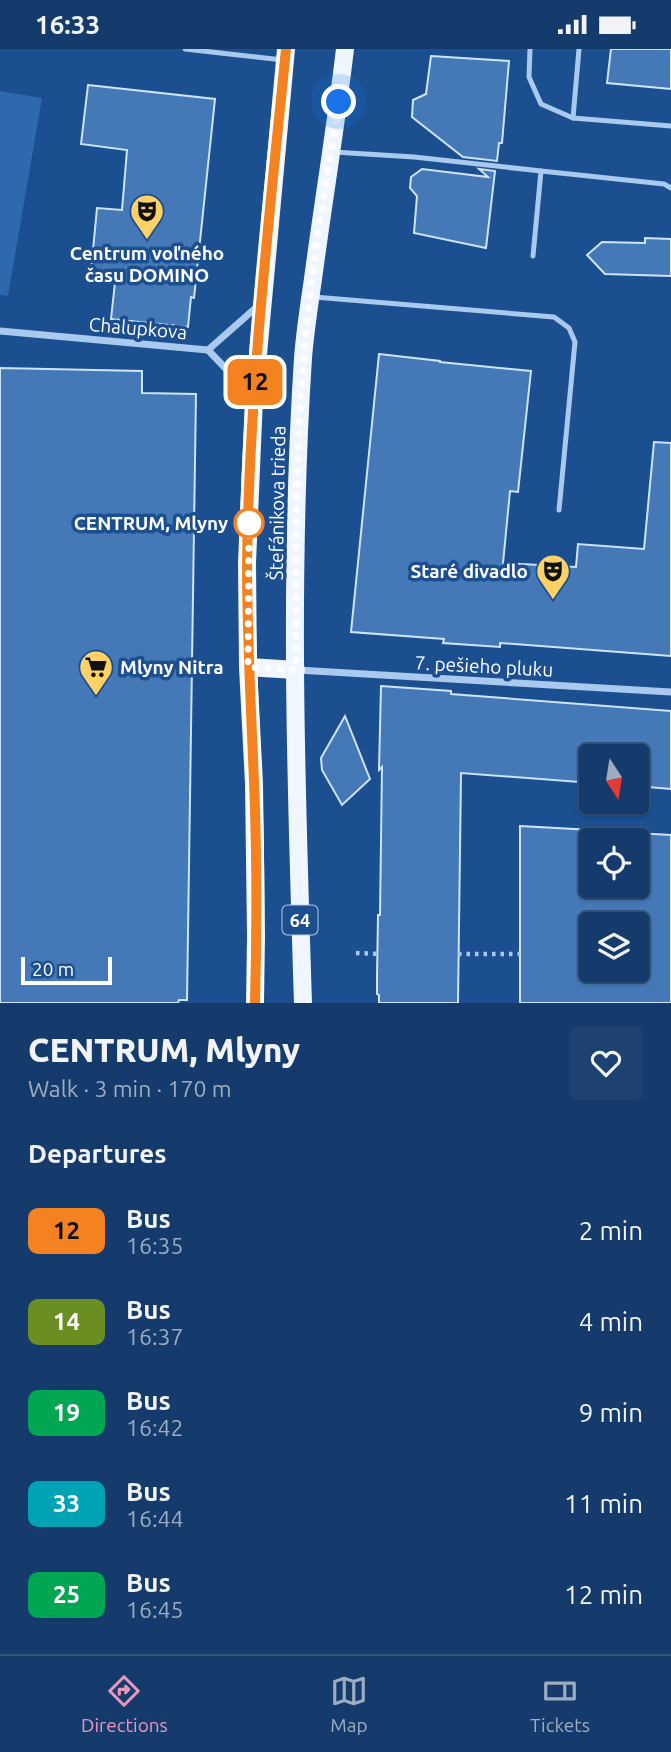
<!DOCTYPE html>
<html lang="en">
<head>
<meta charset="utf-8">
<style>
	:root { --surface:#143b6b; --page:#1d4271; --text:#f1f3f6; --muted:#9dadc1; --line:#33557e; --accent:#e797bd }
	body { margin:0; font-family:Ubuntu,sans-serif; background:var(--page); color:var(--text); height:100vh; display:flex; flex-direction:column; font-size:26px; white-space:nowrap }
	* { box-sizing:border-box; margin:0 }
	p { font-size:23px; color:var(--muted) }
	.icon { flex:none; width:38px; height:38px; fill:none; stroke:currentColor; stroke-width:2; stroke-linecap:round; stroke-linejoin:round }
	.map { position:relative; height:954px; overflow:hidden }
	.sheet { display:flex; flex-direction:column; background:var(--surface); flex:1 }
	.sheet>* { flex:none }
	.badge { padding:0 14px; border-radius:10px; font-size:24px; line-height:46px }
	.needle { width:46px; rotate:168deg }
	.tools { position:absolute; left:579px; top:695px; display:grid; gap:14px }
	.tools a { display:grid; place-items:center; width:70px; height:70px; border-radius:7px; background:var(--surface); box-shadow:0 2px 5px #0004,0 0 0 2px var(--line); font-size:35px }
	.scale { position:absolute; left:21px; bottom:18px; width:91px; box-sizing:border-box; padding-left:7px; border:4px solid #fff; border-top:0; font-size:19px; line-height:24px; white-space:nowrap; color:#fff; -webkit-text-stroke:5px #1b4f8f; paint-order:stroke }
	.you { position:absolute; width:35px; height:35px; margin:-18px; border:5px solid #fff; border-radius:50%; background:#1a73e8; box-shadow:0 0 0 10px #1a73e833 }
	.map>.badge { position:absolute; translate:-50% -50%; box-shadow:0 0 0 4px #fff }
	h2 { padding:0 28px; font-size:26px; line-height:63px }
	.round { display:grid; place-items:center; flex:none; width:74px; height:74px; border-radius:7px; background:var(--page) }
	.summary { display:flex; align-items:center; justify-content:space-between; height:119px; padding:0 28px }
	h1 { font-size:33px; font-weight:800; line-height:52px }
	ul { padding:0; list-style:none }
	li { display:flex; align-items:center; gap:21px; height:91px; padding:0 28px }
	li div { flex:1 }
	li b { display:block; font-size:26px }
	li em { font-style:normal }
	li .badge { min-width:77px; font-weight:700; text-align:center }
	.status { display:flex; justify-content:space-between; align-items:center; height:49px; padding:0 35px; background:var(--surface); direction:ltr }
	.status svg { height:19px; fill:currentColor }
	.tabs { display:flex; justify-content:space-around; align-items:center; height:98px; border-top:2px solid var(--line); background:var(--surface); font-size:19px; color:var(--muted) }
	.tabs a { display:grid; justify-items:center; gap:4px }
	.tabs .on { color:var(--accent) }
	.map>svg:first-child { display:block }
	.green { fill:#2e69ad }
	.building { fill:#4478b7; stroke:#cfe3fa; stroke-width:2; fill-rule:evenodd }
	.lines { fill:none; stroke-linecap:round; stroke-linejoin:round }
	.path { stroke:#a9c9ee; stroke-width:4.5; stroke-dasharray:3.5 5; stroke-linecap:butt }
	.lane { stroke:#a9c9ee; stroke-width:5 }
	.street { stroke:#a9c9ee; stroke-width:7 }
	.primary { stroke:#f0f6ff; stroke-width:18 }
	.line-casing { stroke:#fff; stroke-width:16 }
	.line { stroke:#f58220; stroke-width:10 }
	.walk { stroke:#fff; stroke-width:7; stroke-dasharray:0 12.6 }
	.stop-dot { fill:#fff; stroke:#f58220; stroke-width:3.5 }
	.labels { text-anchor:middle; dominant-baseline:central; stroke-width:7; stroke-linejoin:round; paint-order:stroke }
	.shield { fill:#1b4f8f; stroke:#bbcadd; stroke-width:2 }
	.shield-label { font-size:18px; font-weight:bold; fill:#fff }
	.poi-label { font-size:19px; font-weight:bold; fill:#fff; stroke:#1b4f8f }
	.street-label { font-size:19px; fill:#fff; stroke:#1b4f8f }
	.stop-label { font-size:19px; font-weight:bold; fill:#fff; stroke:#1b4f8f; text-anchor:end }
</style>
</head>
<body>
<div class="status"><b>16:33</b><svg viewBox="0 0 49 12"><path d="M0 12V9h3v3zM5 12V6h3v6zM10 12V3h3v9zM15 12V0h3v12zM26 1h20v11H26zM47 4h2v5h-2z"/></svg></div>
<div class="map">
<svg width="671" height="954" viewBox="0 0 671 954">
	<rect width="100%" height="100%" fill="#1b4f8f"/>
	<path class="green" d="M0 42 42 49 8 247 0 246Z"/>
	<g class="building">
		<path d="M611 0H671V40L607 34Z"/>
		<path d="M431 7 509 12 502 94H499L497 112 463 108 412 68 413 51 426 45Z"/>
		<path d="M88 36 215 50 194 249 191 248 188 278 111 270 116 224 91 222 97 159 122 161 127 101 81 95Z"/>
		<path d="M422 120 488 128 479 120 495 122 486 199 414 184 417 147 410 139 411 128Z"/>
		<path d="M645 189 671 190V227L605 225 587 206 602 193 645 194Z"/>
		<path d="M379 305 440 312V313L531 322 518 443 510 442 503 514 576 518 578 495 644 500 654 393 671 394V607L500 594V598L443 594 444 590 351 583Z"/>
		<path d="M0 319 142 322V344L196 345 187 951H179L178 954H0Z"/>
		<path d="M381 637 451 642V645L671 662V740L637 737V707H592V734L461 724 458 954H379V946L377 945V929L378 866H380L382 718 379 721Z"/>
		<path d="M345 667 370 730 342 756 322 721 321 709Z"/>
		<path d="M520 777 592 781V836H637V784L671 786V954H520ZM592 875H637V920H592Z"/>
	</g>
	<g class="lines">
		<g class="path">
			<path d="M356 904 380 905"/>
			<path d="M458 905H520"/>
		</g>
		<g class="lane">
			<path d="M185 0 283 11"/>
			<path d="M530 0 529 28 541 55 573 69 671 77"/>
			<path d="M573 69 579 0"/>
			<path d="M334 103 414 108 541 122 533 207"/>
			<path d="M541 122 664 135 671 139"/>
			<path d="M314 248 554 268 569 279 575 293 559 461"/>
		</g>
		<g class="street">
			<path d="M0 282 208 301 252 347"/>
			<path d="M208 301 259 256"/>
			<path d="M297 621 671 643"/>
		</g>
		<g class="primary">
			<path d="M248 618 296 621"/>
			<path d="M255 954 256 887 254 735 248 618 247 514 254 349 286 0"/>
			<path d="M303 954C296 739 289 524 303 309 305 283 309 257 313 230 323 154 336 77 345 0"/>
		</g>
	</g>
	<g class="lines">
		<g class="line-casing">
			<path id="line" d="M255 954C257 880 257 806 254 732 251 660 247 588 247 516 249 343 269 171 286 0"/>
		</g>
		<use href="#line" class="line"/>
		<path class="walk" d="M249 474 248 618 296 621C296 517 295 411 304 307 310 222 326 137 339 53"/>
	</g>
	<defs>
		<g id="theatre-pin" transform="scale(1.75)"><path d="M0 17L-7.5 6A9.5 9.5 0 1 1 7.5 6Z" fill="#ffd166" stroke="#1b4f8f"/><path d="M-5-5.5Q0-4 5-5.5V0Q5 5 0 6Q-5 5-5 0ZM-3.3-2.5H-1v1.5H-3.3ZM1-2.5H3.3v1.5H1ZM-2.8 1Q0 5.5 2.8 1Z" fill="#111"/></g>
		<g id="supermarket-pin" transform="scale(1.75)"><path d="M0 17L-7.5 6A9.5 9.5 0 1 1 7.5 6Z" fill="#ffd166" stroke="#1b4f8f"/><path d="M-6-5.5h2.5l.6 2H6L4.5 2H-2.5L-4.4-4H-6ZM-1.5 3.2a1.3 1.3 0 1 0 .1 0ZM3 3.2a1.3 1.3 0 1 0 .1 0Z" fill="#111"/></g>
	</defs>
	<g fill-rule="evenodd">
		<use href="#theatre-pin" x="147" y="162"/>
		<use href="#theatre-pin" x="553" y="522"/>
		<use href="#supermarket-pin" x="96" y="618"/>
	</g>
	<circle class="stop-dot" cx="249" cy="474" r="14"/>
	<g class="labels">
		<rect class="shield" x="282.5" y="856.5" width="35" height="29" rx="5"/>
		<g class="shield-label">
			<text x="300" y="871">64</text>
		</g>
		<g class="poi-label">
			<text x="147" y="204">Centrum voľného<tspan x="147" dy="22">času DOMINO</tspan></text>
			<text x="528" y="522" text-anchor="end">Staré divadlo</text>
			<text x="120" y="618" text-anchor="start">Mlyny Nitra</text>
		</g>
		<g class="street-label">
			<text transform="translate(138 279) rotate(5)">Chalupkova</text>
			<text transform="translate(277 454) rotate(-89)">Štefánikova trieda</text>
			<text transform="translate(484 617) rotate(3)">7. pešieho pluku</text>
		</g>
		<g class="stop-label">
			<text x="228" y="474">CENTRUM, Mlyny</text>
		</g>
	</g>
</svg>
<div class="tools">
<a><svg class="needle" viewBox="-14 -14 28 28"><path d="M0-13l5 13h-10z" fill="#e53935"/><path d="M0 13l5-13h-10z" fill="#9dadc1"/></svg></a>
<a><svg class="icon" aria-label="locate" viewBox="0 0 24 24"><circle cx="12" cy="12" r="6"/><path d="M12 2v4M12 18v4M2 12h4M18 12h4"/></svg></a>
<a><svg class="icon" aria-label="layers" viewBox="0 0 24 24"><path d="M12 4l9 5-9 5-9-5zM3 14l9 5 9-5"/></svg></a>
</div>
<div class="scale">20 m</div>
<div class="you" style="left:339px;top:53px"></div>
<b class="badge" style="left:255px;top:333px;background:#f58220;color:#111">12</b>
</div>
<section class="sheet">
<div class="summary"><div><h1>CENTRUM, Mlyny</h1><p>Walk · 3 min · 170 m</p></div><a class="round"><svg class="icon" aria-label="heart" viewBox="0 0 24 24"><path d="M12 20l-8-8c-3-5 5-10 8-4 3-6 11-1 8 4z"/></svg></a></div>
<h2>Departures</h2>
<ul>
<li><span class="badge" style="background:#f58220;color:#111">12</span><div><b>Bus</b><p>16:35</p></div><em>2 min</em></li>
<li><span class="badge" style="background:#6b8e23;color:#fff">14</span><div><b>Bus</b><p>16:37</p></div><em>4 min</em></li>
<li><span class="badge" style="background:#00a651;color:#fff">19</span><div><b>Bus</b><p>16:42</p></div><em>9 min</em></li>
<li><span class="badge" style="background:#00a3b4;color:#fff">33</span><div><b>Bus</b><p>16:44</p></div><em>11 min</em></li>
<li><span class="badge" style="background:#00a651;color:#fff">25</span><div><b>Bus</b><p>16:45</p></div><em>12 min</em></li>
</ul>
</section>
<nav class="tabs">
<a class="on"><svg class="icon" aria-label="directions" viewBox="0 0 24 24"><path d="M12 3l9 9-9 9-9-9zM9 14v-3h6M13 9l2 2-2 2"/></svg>Directions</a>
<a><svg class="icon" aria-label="map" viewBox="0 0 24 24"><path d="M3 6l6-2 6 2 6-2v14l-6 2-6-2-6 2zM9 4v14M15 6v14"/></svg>Map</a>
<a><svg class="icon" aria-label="tickets" viewBox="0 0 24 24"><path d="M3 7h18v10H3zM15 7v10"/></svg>Tickets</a>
</nav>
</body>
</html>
